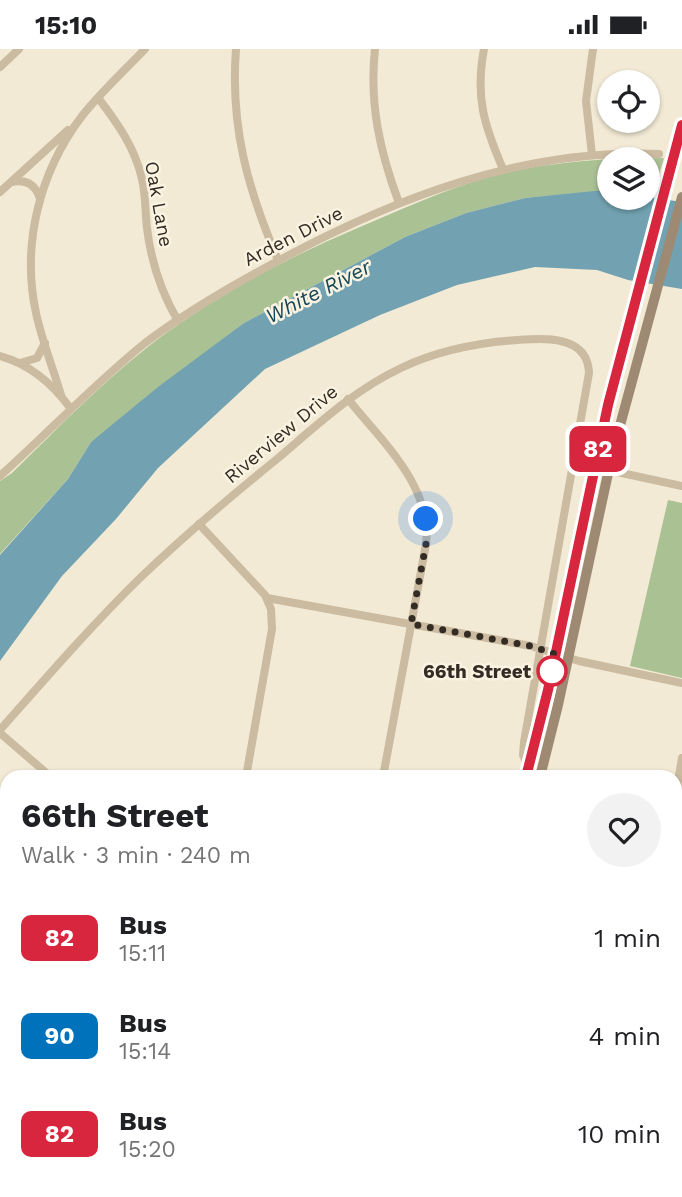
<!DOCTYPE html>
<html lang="en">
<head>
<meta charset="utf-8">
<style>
	:root { --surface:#fff; --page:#f2f2f2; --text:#202124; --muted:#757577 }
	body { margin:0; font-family:"Work Sans",sans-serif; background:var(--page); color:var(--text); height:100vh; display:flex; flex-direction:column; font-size:26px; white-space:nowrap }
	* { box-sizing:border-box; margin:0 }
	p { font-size:23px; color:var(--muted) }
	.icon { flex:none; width:38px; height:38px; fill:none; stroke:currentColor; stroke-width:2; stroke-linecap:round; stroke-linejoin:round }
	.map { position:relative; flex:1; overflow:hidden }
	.sheet { position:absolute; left:0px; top:721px; width:682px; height:427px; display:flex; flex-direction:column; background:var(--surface); border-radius:21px 21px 0 0; box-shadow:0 2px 5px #0004 }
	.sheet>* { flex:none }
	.badge { padding:0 14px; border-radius:10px; font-size:24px; line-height:46px }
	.controls { position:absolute; left:597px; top:21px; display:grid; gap:14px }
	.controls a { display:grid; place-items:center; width:63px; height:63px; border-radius:50%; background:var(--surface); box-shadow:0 2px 5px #0004; font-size:35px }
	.you { position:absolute; width:35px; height:35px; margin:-18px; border:5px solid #fff; border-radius:50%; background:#1a73e8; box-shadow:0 0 0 10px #1a73e833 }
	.map>.badge { position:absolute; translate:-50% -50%; box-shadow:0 0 0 4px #fff }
	.round { display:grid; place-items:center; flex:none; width:74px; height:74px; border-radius:37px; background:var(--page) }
	.headline { display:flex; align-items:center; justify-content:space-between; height:119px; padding:0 21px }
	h1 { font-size:33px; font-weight:700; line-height:52px }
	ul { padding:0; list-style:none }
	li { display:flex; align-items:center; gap:21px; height:98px; padding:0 21px }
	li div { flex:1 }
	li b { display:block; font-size:26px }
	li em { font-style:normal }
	li .badge { min-width:77px; font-weight:700; text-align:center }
	.status { display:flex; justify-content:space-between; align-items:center; height:49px; padding:0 35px; background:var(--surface); direction:ltr }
	.status svg { height:19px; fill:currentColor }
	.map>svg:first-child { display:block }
	.green { fill:#aac194 }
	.water { fill:#72a2b1 }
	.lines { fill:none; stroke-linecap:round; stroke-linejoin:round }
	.minor { stroke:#cabba1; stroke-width:8 }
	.secondary { stroke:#9e8a72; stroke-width:10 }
	.line-casing { stroke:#fff; stroke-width:16 }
	.line { stroke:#d7263d; stroke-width:10 }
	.walk { stroke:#342c24; stroke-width:7; stroke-dasharray:0 12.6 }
	.stop-dot { fill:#fff; stroke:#d7263d; stroke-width:3.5 }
	.labels { text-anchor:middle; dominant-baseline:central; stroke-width:5; stroke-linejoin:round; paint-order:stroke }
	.street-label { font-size:19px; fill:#342c24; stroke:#faf3e1 }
	.stop-label { font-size:19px; font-weight:bold; fill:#342c24; stroke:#faf3e1; text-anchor:end }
	.water-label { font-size:21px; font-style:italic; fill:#174757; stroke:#faf3e1 }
</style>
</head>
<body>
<div class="status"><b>15:10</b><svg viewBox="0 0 49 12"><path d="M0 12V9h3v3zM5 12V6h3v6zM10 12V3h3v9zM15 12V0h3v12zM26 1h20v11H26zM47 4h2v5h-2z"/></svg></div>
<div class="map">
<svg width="682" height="1148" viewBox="0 0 682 1148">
	<rect width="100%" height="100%" fill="#f2ead5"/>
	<g class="green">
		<path d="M664 109 652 149 648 148V110H610Z"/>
		<path d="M609 110V142L525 149 466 164 405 188 244 274 91 393 68 430 0 505V432L12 424C62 375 112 323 169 282 228 240 293 206 360 178 402 160 444 141 488 128 527 117 569 113 609 110Z"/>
		<path d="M668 451 682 454V629L630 617Z"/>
	</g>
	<path class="water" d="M604 141 609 142V149L648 148 682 153V240L628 231 597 221 535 218 457 236 380 266 265 320 158 419 116 470 62 527 0 612V506L68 430 91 393 158 338 244 274 405 188 466 164 525 149Z"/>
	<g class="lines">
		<g class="minor">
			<path d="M236 0C230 78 248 141 278 211"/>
			<path d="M375 0C369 55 380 103 399 154"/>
			<path d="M484 0C475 48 484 76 503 120"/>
			<path d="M0 18 19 0"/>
			<path d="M99 50C118 75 135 99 142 130 146 147 145 163 147 179 151 213 161 243 178 272"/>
			<path d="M592 106 586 52 593 0"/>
			<path d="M12 133C27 130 36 136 40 150"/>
			<path d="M0 143 68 81"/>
			<path d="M0 307C30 315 53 335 71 360"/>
			<path d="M20 314 37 309 45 294"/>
			<path d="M61 346C53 319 42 292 36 264 21 195 40 122 82 67 101 43 124 22 145 0"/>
			<path d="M348 350C382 393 432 436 426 495L383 728"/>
			<path d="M594 418 682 437"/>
			<path d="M0 427C49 383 94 335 145 294 186 263 231 237 276 213 394 149 523 99 659 105"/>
			<path d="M199 475 265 546 271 560 272 580 246 728"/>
			<path d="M267 549 531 597 579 612 682 634"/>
			<path d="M0 681C46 629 91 577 140 529 184 487 230 448 277 410 316 377 354 341 401 319 445 298 491 291 540 290 564 290 588 296 589 324L524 693 523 706 528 717"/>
			<path d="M0 684 51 728"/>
			<path d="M676 744 682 709"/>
			<path d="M676 834 682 835"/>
			<path d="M0 941 7 943"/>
			<path d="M676 952 682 953"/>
			<path d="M676 1071 682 1073"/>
			<path d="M33 1148 34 1141"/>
			<path d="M169 1148 170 1141"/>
			<path d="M306 1148 307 1141"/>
			<path d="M494 1148 495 1141"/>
			<path d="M583 1148 585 1141"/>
			<path d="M678 1148 682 1131"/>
		</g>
		<g class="secondary">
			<path d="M526 728 547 644 608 356 682 76"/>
			<path d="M540 728 558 656 612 406 682 148"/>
			<path d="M446 1148 448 1141"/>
		</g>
	</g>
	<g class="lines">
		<g class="line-casing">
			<path id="line" d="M526 728 548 641 608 356 682 76"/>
		</g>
		<use href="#line" class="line"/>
		<path class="walk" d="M426 470V495L411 575 531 597 555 605 552 622"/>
	</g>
	<circle class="stop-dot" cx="552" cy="622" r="14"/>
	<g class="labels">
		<g class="street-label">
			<text transform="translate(159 155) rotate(80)">Oak Lane</text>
			<text transform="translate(293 187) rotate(-27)">Arden Drive</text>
			<text transform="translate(281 385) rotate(-40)">Riverview Drive</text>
		</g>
		<g class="stop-label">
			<text x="531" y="622">66th Street</text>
		</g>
		<g class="water-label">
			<text transform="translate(318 242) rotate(-27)">White River</text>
		</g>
	</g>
</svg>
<div class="controls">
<a><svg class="icon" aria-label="locate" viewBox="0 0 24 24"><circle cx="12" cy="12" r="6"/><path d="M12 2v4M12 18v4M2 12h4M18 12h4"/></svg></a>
<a><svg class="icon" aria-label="layers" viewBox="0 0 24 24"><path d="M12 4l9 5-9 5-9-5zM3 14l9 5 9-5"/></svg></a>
</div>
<div class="you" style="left:426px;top:470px"></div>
<b class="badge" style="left:598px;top:400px;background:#d7263d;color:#fff">82</b>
<section class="sheet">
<div class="headline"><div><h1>66th Street</h1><p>Walk · 3 min · 240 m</p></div><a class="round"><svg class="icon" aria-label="heart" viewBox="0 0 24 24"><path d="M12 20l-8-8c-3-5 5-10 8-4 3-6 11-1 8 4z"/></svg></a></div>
<ul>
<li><span class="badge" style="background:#d7263d;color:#fff">82</span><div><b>Bus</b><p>15:11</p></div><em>1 min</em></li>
<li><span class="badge" style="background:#0072bc;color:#fff">90</span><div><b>Bus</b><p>15:14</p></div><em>4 min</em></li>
<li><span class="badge" style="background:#d7263d;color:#fff">82</span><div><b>Bus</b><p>15:20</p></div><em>10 min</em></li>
</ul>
</section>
</div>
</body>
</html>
